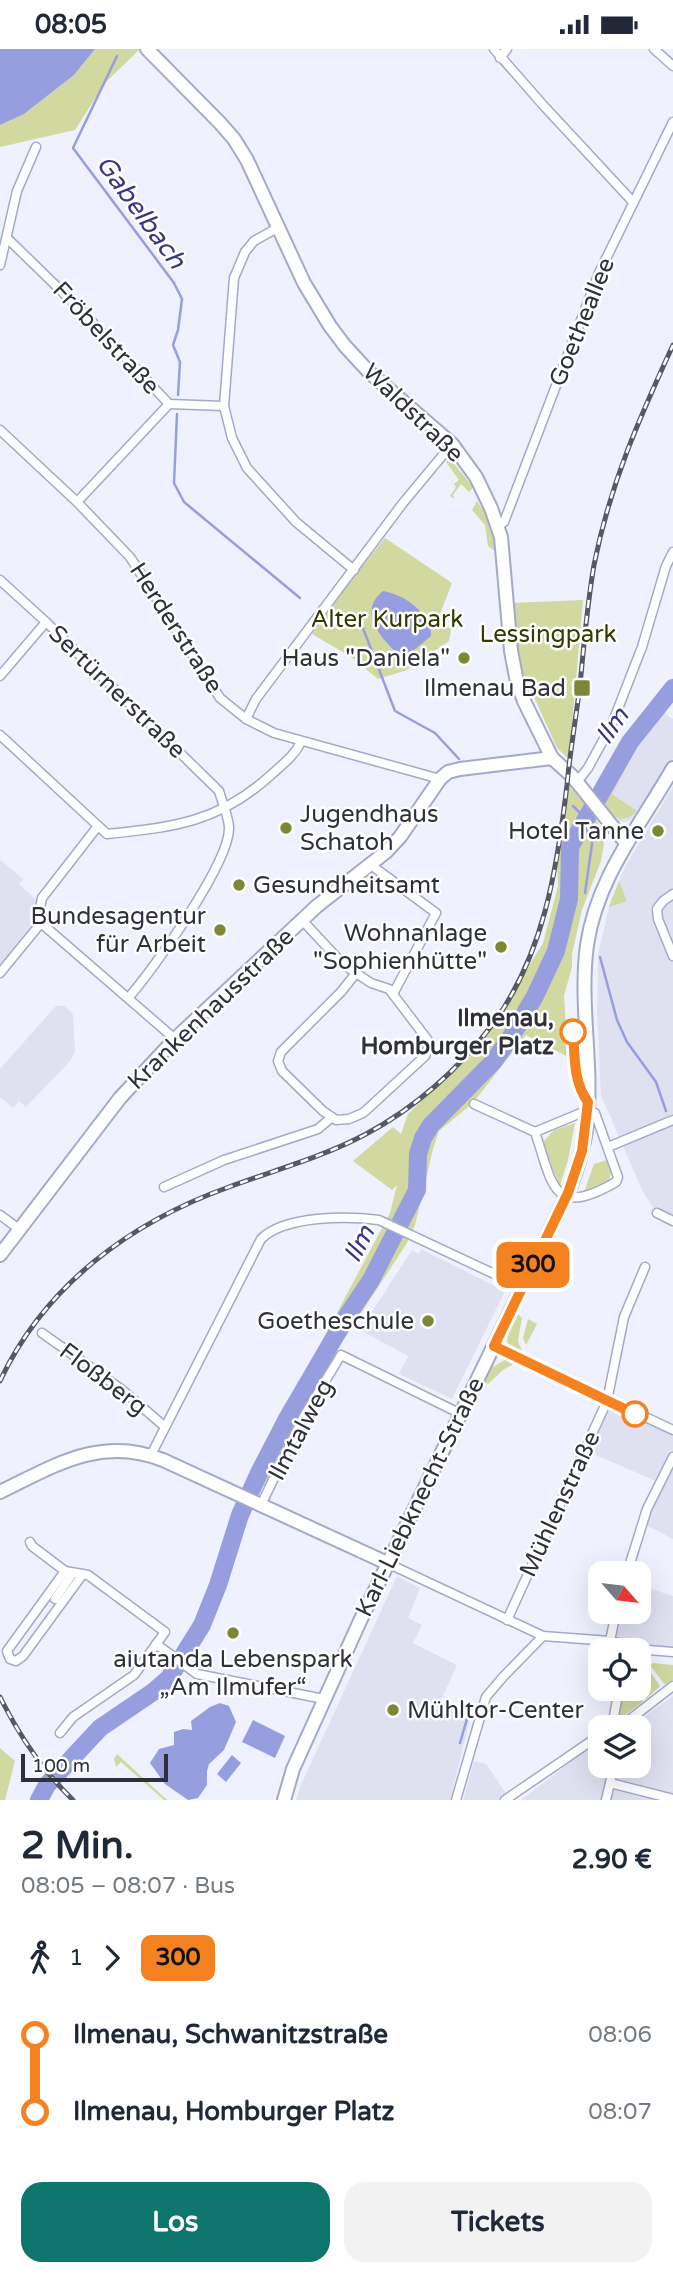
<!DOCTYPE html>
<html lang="de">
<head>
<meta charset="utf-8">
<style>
	:root { --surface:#fff; --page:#f2f2f3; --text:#1f2937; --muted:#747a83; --accent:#0f766e }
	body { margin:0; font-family:"Varela Round",sans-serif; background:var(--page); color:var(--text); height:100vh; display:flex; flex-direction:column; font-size:26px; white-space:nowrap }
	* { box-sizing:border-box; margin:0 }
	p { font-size:23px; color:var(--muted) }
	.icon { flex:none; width:38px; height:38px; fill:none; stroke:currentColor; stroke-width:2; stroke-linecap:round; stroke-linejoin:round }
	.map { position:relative; height:1751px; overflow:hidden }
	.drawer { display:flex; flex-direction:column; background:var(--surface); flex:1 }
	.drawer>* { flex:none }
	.badge { padding:0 14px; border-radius:10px; font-size:24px; line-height:46px }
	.needle { width:46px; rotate:118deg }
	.tools { position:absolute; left:588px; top:1512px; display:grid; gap:14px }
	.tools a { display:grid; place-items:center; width:63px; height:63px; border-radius:14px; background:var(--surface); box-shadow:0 7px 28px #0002; font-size:35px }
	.scale { position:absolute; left:21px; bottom:18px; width:147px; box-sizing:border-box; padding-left:7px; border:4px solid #2e303c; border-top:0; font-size:19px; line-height:24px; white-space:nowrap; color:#2e303c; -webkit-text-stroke:5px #fff; paint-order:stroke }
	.map>.badge { position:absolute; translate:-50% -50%; box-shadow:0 0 0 4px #fff }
	.legs { display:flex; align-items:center; gap:10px; height:77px; padding:0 21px; font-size:23px }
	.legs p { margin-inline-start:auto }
	.summary { display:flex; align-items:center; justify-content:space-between; height:119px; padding:0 21px }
	h1 { font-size:38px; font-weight:700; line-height:52px }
	.cta { display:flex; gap:14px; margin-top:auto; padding:14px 21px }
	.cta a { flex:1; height:80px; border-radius:21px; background:var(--accent); color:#fff; font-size:28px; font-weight:700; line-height:80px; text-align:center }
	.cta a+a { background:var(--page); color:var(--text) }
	ul { padding:0 21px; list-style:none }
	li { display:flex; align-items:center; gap:24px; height:77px; font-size:26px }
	li i { display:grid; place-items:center; width:10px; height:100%; margin:0 9px; background:currentColor }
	li i::after { content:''; width:18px; height:18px; margin:-9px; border:5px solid; border-radius:50%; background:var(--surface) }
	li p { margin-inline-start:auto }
	li:first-child i { background:linear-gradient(#0000 50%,currentColor 0) }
	li:last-child i { background:linear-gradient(currentColor 50%,#0000 0) }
	.status { display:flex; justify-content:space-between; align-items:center; height:49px; padding:0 35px; background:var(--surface); direction:ltr }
	.status svg { height:19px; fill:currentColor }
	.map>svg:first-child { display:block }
	.built { fill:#dfe1f1 }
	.green { fill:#d1d9a0 }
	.water { fill:#979ee0 }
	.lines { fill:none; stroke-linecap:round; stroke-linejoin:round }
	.stream { stroke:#979ee0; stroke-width:2.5 }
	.river { stroke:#979ee0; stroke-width:18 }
	.street-casing { stroke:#a4a9c9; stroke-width:11 }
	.secondary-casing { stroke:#a4a9c9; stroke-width:16 }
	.street { stroke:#fff; stroke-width:8 }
	.secondary { stroke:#fff; stroke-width:12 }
	.rail-casing { stroke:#565865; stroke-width:5 }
	.rail { stroke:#fff; stroke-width:2.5; stroke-dasharray:8; stroke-linecap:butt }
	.line-1-casing { stroke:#fff; stroke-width:16 }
	.line-1 { stroke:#f58220; stroke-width:10 }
	.poi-dot { fill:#7e8734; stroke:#fff; stroke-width:2.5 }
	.stop-1-dot { fill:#fff; stroke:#f58220; stroke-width:3.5 }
	.labels { text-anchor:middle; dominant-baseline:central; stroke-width:5; stroke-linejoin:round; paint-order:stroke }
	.street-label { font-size:24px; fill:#2e303c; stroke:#fff }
	.park-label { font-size:24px; fill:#343900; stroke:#fff }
	.poi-label { font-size:24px; fill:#2e303c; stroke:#fff; text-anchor:end }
	.stop-label { font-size:24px; font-weight:bold; fill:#2e303c; stroke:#fff; text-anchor:end }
	.water-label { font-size:26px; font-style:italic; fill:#363683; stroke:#fff }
</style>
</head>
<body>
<div class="status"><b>08:05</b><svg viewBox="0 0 49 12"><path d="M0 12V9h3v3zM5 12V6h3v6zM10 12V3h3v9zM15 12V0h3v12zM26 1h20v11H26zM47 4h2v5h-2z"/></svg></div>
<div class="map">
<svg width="673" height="1751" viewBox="0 0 673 1751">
	<rect width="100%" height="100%" fill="#eff1ff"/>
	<g class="built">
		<path d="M663 663 673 670V710L634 769 626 773 617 772 606 765 612 745 641 691Z"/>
		<path d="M673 737V1172L657 1164 642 1141 601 1046 597 965 598 905 611 850 625 818Z"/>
		<path d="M0 811 23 830 19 835 36 851 29 879 0 915Z"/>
		<path d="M56 957H65L73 965 75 1003 70 1012 26 1058 19 1052 13 1059 0 1048V1020Z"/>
		<path d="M421 1200 505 1242 452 1350 399 1325 408 1307 360 1281 412 1201 419 1205Z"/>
		<path d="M610 1357 673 1387V1490L638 1472 656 1432 589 1403Z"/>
		<path d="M397 1527 420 1539 408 1569 422 1576 413 1594 457 1616 440 1653 471 1666 450 1751H296L301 1736Z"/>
		<path d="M639 1536 673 1547V1599L652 1598 616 1589 622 1563H639Z"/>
		<path d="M673 1647V1751H521L599 1691 600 1717H639L637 1678 639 1671Z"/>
		<path d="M474 1712 486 1715 507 1746 499 1751H463Z"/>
	</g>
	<g class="green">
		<path d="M95 0H140L105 34 75 81 0 98V76L24 65 74 26Z"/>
		<path d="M448 411H451L473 438 469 443 461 435 453 446 454 450 450 447 456 438 454 435 459 431 446 413Z"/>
		<path d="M477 452C489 470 500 481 496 503L488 497 485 476 472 461Z"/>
		<path d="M385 489 452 534 440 565 443 574 451 580 449 592 407 621 378 630 351 608 312 585 356 525Z"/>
		<path d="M583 551 569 710 557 699 520 617 511 554Z"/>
		<path d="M673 629V650L641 691 612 745 637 762 628 769 620 770 607 762 593 744 620 699Z"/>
		<path d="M567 735 590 760 603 782 604 795 601 812 582 861 572 905V918L564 947 568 1008 526 986 473 1054 439 1082 433 1100 415 1176 407 1194 337 1301 323 1331 301 1367 264 1437 259 1435 256 1441 246 1435 390 1164 397 1136 392 1141 353 1112 393 1078 401 1085 408 1065 454 1020 492 977 543 894 558 837 557 810Z"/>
		<path d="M619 832 627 852 609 858Z"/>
		<path d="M575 1074 568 1111 560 1136 545 1102 544 1092 554 1081Z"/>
		<path d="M607 1111 611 1125 609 1131 584 1143 594 1115Z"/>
		<path d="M518 1265 522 1269 518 1292 522 1302 520 1306 508 1298 507 1285Z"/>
		<path d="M528 1270 537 1275 526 1296 523 1289Z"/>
		<path d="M506 1310 517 1313 503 1321 488 1335 484 1333 491 1319Z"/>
		<path d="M653 1614 673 1616V1631L665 1636 650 1616Z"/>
		<path d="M639 1618H647L660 1637 646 1650 638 1640Z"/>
		<path d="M625 1640H633L643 1653 620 1669 618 1666Z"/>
		<path d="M0 1699 15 1712 5 1751H0Z"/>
		<path d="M117 1705 167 1751H164L121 1713 116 1718 114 1710Z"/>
	</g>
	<g class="water">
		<path d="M0 0H95L74 26 24 65 0 76Z"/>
		<path d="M383 542C404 545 432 565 431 587L413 602 397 604C379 588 358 561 383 542Z"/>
		<path d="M220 1654 229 1657 236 1673 224 1701 209 1715 207 1722V1736L198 1749 188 1751 165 1735 150 1714 159 1700 174 1696V1683L183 1680 192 1681 191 1672 210 1658Z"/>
		<path d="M253 1671 285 1687 275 1709 242 1693Z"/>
		<path d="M232 1706 241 1714 226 1733 217 1725Z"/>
	</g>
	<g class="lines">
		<g class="stream">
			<path d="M117 7 73 99 174 234 182 250 178 281 173 296 180 313 178 346"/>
			<path d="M177 365 174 434 184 453 300 549"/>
			<path d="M330 568 345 575 361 574 395 662 435 684 459 710"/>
			<path d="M573 757 586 770"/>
			<path d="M585 844 594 781 587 766"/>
			<path d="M600 908 617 971 627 993 656 1033 666 1062"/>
			<path d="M460 1694 469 1663"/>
		</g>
		<path class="river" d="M39 1751 47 1736 100 1679 153 1643 169 1629 202 1576 218 1536 240 1466 259 1424 288 1368 347 1267 371 1231 417 1141 418 1105 423 1089 431 1076 493 1013 511 988 535 947 556 902 569 850 570 798 630 693 673 639"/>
		<g class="street-casing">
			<g id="street">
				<path d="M494 0 543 56 633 153"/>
				<path d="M654 0 673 17"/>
				<path d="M500 9 507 0"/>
				<path d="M279 178 254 192 245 203 234 229 224 357 232 389 247 419 296 473 354 521"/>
				<path d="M7 189 83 263 169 355 77 453"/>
				<path d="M0 216 17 142 36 98"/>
				<path d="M169 355 224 357"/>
				<path d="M0 381 77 453 130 508 220 649 246 670 274 684 440 730"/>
				<path d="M499 477 504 473 599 224 673 73"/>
				<path d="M0 531 46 573 219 742C222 753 228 766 229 778 231 812 153 921 129 948"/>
				<path d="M0 627 46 573"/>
				<path d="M246 670 256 650 403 454 452 395"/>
				<path d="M0 686 107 785C175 778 220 773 272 725 283 715 295 706 301 693"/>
				<path d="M577 733 588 719 612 675 642 598 666 517 673 503"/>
				<path d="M371 816 436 864 393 945"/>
				<path d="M673 845 663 852 657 860 658 870 673 907"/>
				<path d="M302 871 342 914 356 924 371 934 389 940 430 994 425 1007 373 1055 363 1064 349 1070 336 1071 323 1062 282 1022 278 1012 281 1003 341 943 356 924"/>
				<path d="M41 874 175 990"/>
				<path d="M0 924 41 874 39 863 42 849 98 777"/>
				<path d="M474 1055 535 1083C553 1136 552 1170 616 1133L618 1128 595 1064 588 1061 535 1083"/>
				<path d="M608 1098 673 1071"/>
				<path d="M164 1138 224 1111 318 1080 332 1068"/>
				<path d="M657 1164 673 1172"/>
				<path d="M0 1166 19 1180"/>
				<path d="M42 1284 121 1340 164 1377"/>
				<path d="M494 1297 673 1381"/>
				<path d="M151 1406 261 1190C285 1166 348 1167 379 1171L522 1238"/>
				<path d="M261 1456 304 1367 341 1306 461 1365"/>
				<path d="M30 1493 32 1497 65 1522 88 1526 165 1583 134 1626 73 1668 60 1684"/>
				<path d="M387 1514 543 1587 610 1592 648 1601 673 1603"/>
				<path d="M65 1522 7 1602 10 1610 16 1612 23 1607 83 1525"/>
				<path d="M627 1524 647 1460 673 1408"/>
				<path d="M55 1550 73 1524"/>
				<path d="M507 1571 607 1352 624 1268 645 1218"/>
				<path d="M610 1592 616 1563"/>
				<path d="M156 1595 197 1625 324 1650"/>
				<path d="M612 1678 619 1640"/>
				<path d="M620 1678 673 1637"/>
				<path d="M610 1734 673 1750"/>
				<path d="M456 1751 486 1648 503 1628 543 1587"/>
				<path d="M505 1751 600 1686"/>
				<path d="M606 1751 614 1717"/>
			</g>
		</g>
		<g class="secondary-casing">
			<g id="secondary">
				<path d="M147 0 220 74 234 90 247 111 304 234 330 277 345 297 369 323 452 395 476 428 491 459 501 488 511 602 517 633 524 652 552 709 572 727 626 794"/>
				<path d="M0 1206 120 1049 175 990 317 857 386 803 400 788 440 730 448 723 460 720 552 709"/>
				<path d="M0 1443C54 1417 101 1386 163 1411L387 1514"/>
				<path d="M284 1751 293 1720 360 1572 568 1144C577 1121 585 1097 587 1072 593 1013 579 955 587 896 597 828 640 777 673 719"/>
			</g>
		</g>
		<use href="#street" class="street"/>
		<use href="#secondary" class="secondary"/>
		<g class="rail-casing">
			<g id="rail">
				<path d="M0 1332C45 1236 131 1173 229 1138 275 1121 323 1108 366 1085 415 1059 459 1020 492 976 544 906 557 820 567 736 570 702 576 669 580 636 584 596 587 556 594 516 610 435 639 370 673 296"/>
				<path d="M0 1648C19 1686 42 1721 73 1751"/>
			</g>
		</g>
		<use href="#rail" class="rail"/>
	</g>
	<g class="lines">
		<g class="line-1-casing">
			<path id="line-1" d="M573 983C575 1007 573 1033 588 1053L582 1102 568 1144 494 1297 635 1365"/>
		</g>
		<use href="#line-1" class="line-1"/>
	</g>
	<g class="poi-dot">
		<circle cx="464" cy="609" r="7"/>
		<rect x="573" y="630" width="18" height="18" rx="3.5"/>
		<circle cx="286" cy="779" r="7"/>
		<circle cx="658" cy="782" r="7"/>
		<circle cx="239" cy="836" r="7"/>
		<circle cx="220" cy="881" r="7"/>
		<circle cx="501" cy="898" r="7"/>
		<circle cx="428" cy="1272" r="7"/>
		<circle cx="233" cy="1584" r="7"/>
		<circle cx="393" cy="1661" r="7"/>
	</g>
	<g class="stop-1-dot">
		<circle cx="573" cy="983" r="12"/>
		<circle cx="635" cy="1365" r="12"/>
	</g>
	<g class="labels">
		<g class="street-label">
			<text transform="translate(582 273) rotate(-68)">Goetheallee</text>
			<text transform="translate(106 289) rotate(47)">Fröbelstraße</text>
			<text transform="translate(413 364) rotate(44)">Waldstraße</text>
			<text transform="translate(176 579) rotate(57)">Herderstraße</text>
			<text transform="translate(117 643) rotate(44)">Sertürnerstraße</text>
			<text transform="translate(211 960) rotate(-44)">Krankenhausstraße</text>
			<text transform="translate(103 1330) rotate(37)">Floßberg</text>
			<text transform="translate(301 1381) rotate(-62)">Ilmtalweg</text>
			<text transform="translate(420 1448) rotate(-64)">Karl-Liebknecht-Straße</text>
			<text transform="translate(560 1455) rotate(-65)">Mühlenstraße</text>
		</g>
		<g class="park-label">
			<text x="387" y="570">Alter Kurpark</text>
			<text x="548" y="585">Lessingpark</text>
		</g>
		<g class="poi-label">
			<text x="450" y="609">Haus "Daniela"</text>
			<text x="566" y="639">Ilmenau Bad</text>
			<text x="300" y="765" text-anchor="start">Jugendhaus<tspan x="300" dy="28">Schatoh</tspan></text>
			<text x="644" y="782">Hotel Tanne</text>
			<text x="253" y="836" text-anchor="start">Gesundheitsamt</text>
			<text x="206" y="867">Bundesagentur<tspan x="206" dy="28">für Arbeit</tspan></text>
			<text x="487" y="884">Wohnanlage<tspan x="487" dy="28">"Sophienhütte"</tspan></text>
			<text x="414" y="1272">Goetheschule</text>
			<text x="233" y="1610" text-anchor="middle">aiutanda Lebenspark<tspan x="233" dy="28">„Am Ilmufer“</tspan></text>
			<text x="407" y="1661" text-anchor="start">Mühltor-Center</text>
		</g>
		<g class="stop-label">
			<text x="554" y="969">Ilmenau,<tspan x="554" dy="28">Homburger Platz</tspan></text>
		</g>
		<g class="water-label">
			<text transform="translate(141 163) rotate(54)">Gabelbach</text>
			<text transform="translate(612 677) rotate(-55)">Ilm</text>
			<text transform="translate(359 1195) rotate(-63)">Ilm</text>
		</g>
	</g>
</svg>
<div class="tools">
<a><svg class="needle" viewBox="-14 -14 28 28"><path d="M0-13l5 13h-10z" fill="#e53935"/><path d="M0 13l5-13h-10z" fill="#747a83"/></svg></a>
<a><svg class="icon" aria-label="locate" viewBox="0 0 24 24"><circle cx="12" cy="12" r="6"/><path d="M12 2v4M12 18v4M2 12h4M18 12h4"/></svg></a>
<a><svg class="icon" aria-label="layers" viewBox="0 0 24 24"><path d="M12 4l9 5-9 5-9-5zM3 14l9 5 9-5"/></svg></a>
</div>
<div class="scale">100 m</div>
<b class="badge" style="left:533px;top:1216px;background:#f58220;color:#111">300</b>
</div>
<section class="drawer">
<div class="summary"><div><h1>2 Min.</h1><p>08:05 – 08:07 · Bus</p></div><b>2.90 €</b></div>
<div class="legs"><svg class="icon" aria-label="walk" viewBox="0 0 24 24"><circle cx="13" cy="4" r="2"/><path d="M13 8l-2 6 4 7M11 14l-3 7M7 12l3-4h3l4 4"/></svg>1<svg class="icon" aria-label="forward" viewBox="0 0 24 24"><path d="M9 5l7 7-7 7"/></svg><b class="badge" style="background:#f58220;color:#111">300</b></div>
<ul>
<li><i style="color:#f58220"></i><b>Ilmenau, Schwanitzstraße</b><p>08:06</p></li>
<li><i style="color:#f58220"></i><b>Ilmenau, Homburger Platz</b><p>08:07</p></li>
</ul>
<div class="cta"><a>Los</a><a>Tickets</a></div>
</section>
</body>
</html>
